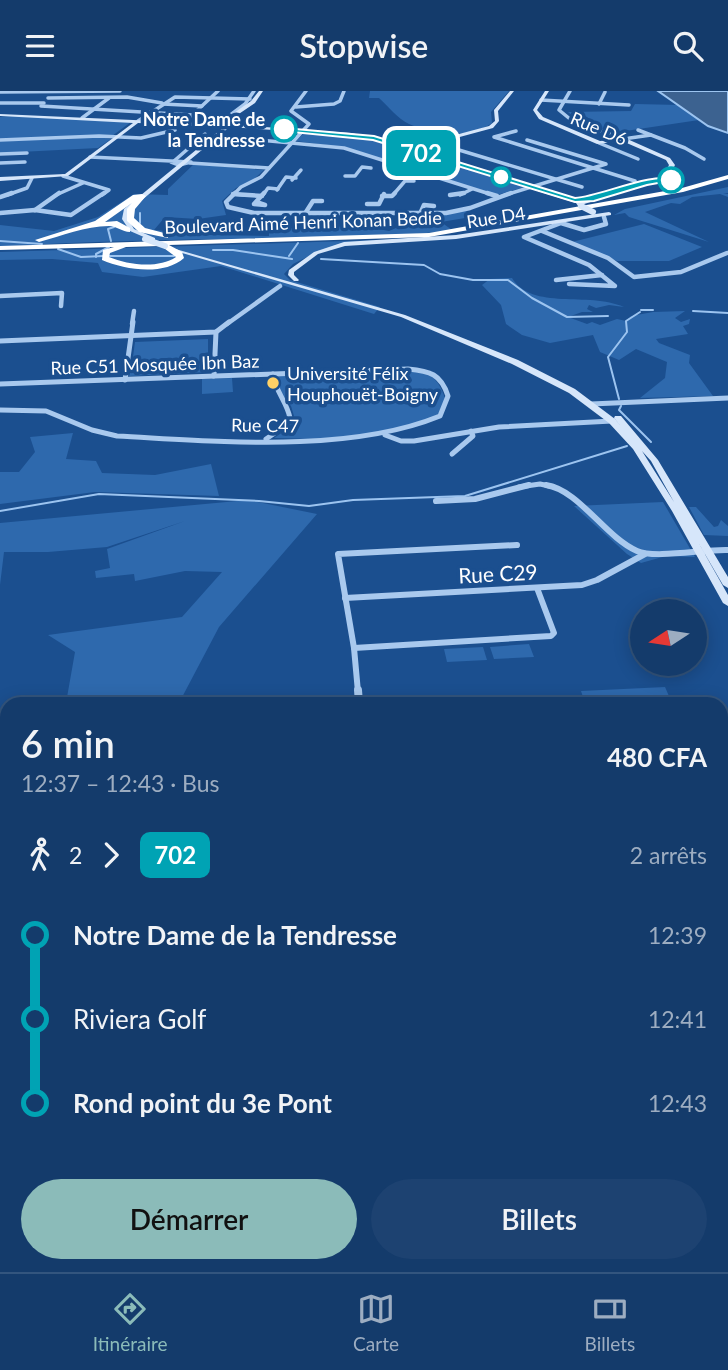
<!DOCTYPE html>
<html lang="fr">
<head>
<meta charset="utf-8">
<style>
	:root { --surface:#143b6b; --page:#1d4271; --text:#f1f3f6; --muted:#9dadc1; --line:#33557e; --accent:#8bbbb9 }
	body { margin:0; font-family:Lato,sans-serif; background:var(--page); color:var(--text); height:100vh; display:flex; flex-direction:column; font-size:26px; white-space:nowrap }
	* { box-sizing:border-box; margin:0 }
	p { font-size:23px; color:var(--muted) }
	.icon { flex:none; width:38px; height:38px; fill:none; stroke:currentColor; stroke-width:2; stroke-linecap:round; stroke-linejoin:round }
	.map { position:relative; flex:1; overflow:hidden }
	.details { position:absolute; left:0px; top:606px; width:728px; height:576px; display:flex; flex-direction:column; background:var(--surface); border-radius:21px 21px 0 0; box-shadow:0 4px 18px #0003,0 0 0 2px var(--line) }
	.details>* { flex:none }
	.badge { padding:0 14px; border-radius:10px; font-size:24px; line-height:46px }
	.needle { width:46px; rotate:258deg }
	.controls { position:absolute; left:630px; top:508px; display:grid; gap:14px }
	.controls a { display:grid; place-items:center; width:77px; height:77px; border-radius:50%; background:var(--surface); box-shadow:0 4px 18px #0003,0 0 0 2px var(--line); font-size:35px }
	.map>.badge { position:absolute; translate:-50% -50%; box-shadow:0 0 0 4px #fff }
	.legs { display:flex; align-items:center; gap:10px; height:77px; padding:0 21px; font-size:23px }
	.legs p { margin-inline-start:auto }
	.summary { display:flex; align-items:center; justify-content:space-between; height:119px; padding:0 21px }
	h1 { font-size:38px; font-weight:600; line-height:52px }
	.button { display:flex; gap:14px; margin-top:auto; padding:14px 21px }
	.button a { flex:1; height:80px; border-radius:42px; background:var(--accent); color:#111; font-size:28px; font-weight:600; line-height:80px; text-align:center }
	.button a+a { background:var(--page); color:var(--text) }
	ul { padding:0 21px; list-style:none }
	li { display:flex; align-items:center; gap:24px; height:84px; font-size:26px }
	li i { display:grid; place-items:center; width:10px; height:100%; margin:0 9px; background:currentColor }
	li i::after { content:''; width:18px; height:18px; margin:-9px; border:5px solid; border-radius:50%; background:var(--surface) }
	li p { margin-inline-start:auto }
	li:first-child i { background:linear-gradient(#0000 50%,currentColor 0) }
	li:last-child i { background:linear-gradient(currentColor 50%,#0000 0) }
	header { display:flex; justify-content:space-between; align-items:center; height:91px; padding:0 21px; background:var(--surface); font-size:32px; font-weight:600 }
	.dock { display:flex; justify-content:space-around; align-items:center; height:98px; border-top:2px solid var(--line); background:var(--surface); font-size:19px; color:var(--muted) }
	.dock a { display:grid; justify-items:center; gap:4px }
	.dock .active { color:var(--accent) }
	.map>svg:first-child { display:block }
	.green { fill:#2e69ad }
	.water { fill:#3c6290; stroke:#9cc4f0; stroke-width:2 }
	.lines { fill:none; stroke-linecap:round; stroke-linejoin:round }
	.stream { stroke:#9cc4f0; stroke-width:2 }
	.street-far5 { stroke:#a9c9ee; stroke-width:3.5 }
	.street-far4 { stroke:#a9c9ee; stroke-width:4.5 }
	.street-far3 { stroke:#a9c9ee; stroke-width:5 }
	.street-far2 { stroke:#a9c9ee; stroke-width:6 }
	.street-far1 { stroke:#a9c9ee; stroke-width:8 }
	.street { stroke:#a9c9ee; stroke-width:10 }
	.secondary { fill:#d6e6fa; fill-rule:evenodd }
	.highway { fill:#fff; fill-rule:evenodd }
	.secondary-bridge { stroke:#d6e6fa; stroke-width:6 }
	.line-1 { fill:#00a3b4; stroke:#fff; stroke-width:2 }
	.stop-1-dot { fill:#fff; stroke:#00a3b4; stroke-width:3.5 }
	.poi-dot { fill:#ffd166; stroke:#1b4f8f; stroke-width:2.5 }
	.labels { text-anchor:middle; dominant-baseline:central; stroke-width:7; stroke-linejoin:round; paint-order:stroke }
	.far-stop-label { font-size:18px; font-weight:bold; fill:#fff; stroke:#1b4f8f; text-anchor:end }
	.far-street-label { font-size:18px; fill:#fff; stroke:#1b4f8f }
	.far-poi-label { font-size:18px; fill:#fff; stroke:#1b4f8f; text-anchor:start }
	.street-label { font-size:21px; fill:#fff; stroke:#1b4f8f }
</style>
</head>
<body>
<header><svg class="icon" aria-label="menu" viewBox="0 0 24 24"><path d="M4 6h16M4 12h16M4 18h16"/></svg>Stopwise<svg class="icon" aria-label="search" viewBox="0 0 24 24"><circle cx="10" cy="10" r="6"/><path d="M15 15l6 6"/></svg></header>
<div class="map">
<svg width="728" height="1181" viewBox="0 0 728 1181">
	<rect width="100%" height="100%" fill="#1b4f8f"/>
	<g class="green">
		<path d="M370 0H509L491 21 492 32C469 48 433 44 409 33 398 28 388 15 379 7H369Z"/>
		<path d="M635 13 680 14 699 29 612 42 578 29 568 21 631 20Z"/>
		<path d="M15 25 131 31 112 45 0 48V26Z"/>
		<path d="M305 41 366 47 525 96 497 104 348 57 296 50Z"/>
		<path d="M99 46 111 48 98 57 0 62V50Z"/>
		<path d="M194 73 264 79 253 89 236 97 222 110 226 124 198 128 165 126 154 139 211 144 269 145V142L288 137 363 135 389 140 424 125 465 120 477 125 441 131 452 139C398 147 342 146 288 147 192 149 96 149 0 156V134L54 140 98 126 134 103 168 104V98Z"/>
		<path d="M728 96V102L723 103H728V106L720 103 692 106 680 113 671 112 645 121 709 151 629 126 625 122 614 124 625 118Z"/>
		<path d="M644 133 702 156 669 170H617L572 151Z"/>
		<path d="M378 149 321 159 293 173 284 183 290 189 380 216 374 223 221 175 143 186 102 181 98 172 52 168 0 169V161Z"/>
		<path d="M512 187C532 220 588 200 624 216L609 214 596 217 589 214 587 218 593 221H582L568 226 587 233 592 231 600 234 617 228 626 230 631 225 653 221 685 220 675 227 681 231 690 228 689 233 683 235 688 243 656 248 659 252 690 264 689 272 713 305 640 307 665 287 667 271 636 258 619 269 600 261 593 244 550 252 522 244 506 233 501 214 482 194 490 188Z"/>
		<path d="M208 248V270L132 273 135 251Z"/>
		<path d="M209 272 208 281 129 285 133 275Z"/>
		<path d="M396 278C425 281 436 279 446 310L436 327 383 342 316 348 274 347 286 339 294 325 291 315 277 300 274 284Z"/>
		<path d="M232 287 233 301 202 303V288Z"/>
		<path d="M73 342 66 368 96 370 102 382 155 384 211 373 219 405 95 401 0 413V381H19L35 361 30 346Z"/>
		<path d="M248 409 317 423 219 536 179 612H66L75 561 48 544 182 526 222 481 185 480 135 490 134 483 96 487 95 480 110 477 107 458 185 430 107 456 48 461H4L0 494V432Z"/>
		<path d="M663 411 695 466 666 465 641 472 627 463 574 415Z"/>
		<path d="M689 416H696L714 436 718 435 721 429 728 435V445L704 444Z"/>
		<path d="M529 553 534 566 494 568 490 556Z"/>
		<path d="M483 556 487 569 447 571 444 558Z"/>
		<path d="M665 596 672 612H585L581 600Z"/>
	</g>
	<path class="water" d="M658 0H728V42L708 35Z"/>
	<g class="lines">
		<g class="stream">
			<path d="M140 122V132"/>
			<path d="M0 150 42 153"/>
			<path d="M111 150 108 138 114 136"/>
			<path d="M58 158 81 166 103 165"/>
			<path d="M213 159H233L292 168"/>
			<path d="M108 165H174"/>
			<path d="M289 165 298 152"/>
			<path d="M96 166V163L109 156"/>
			<path d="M321 168 424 174 440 183 473 189H508L532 207 567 226 608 225"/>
			<path d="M641 219H653"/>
			<path d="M693 220 728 222"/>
			<path d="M619 308 608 266 627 241 626 230 640 221"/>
			<path d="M621 315 619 319 651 351"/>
			<path d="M0 420 99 403 259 410 309 415 353 409 465 405 627 355"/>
		</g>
		<g class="street-far5">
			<path d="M570 0 559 19 570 28 623 48 651 44"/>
			<path d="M0 1 120 0"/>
			<path d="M48 7 127 6 162 12"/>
			<path d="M541 9 629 14"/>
			<path d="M0 12H44"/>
			<path d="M163 13 202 15"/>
			<path d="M599 13 605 1"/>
			<path d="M41 15 192 24"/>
			<path d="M296 16 334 13 340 10 344 0"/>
			<path d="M190 26 218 0"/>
			<path d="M82 27 109 7"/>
			<path d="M225 28 245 13 254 0"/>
			<path d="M138 30 175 6 250 8"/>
			<path d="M638 39 685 57 704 68"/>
			<path d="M396 40 582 96"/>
			<path d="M516 40 494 46 635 90"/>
			<path d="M0 49 99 45 141 47 175 39"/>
			<path d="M389 51 413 45"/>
			<path d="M599 52 638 68"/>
			<path d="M238 57 248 48 344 57 493 104"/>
			<path d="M0 63 27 62"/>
			<path d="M90 66 191 71 179 74 171 71"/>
			<path d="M174 70 205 43"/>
			<path d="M0 72 25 71"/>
			<path d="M190 72 269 77"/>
			<path d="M63 85 109 99 102 104"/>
			<path d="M345 85H355L362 76 371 77"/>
			<path d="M292 89 301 79"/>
			<path d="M277 99 286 86 296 87"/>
			<path d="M233 103 244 104"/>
			<path d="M7 104 27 97 32 87"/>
			<path d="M56 104 83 92"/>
			<path d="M233 104 241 96 261 86 309 33 291 20 306 0"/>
			<path d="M263 104 268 97 278 98"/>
			<path d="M393 104 405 90H414"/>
			<path d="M460 104 472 98"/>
			<path d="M505 104 606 73 527 49"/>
		</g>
		<g class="street-far4">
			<path d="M235 102 226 111 228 116 254 122H446L470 117 511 102"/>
			<path d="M487 102 497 105"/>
			<path d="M233 103 262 105"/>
			<path d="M450 104 464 102"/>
			<path d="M382 105H392L395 102"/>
			<path d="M0 106 12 102"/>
			<path d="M256 111 265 114 254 113 264 102"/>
			<path d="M367 113H379L384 103"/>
			<path d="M35 119 59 102"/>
			<path d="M306 121 313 110H322"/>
			<path d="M0 122 35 119 71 124 104 102"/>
			<path d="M420 123 424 114 434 115"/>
			<path d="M542 140 608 167 634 186 681 181 727 162"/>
			<path d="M556 189 602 184"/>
			<path d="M569 193 615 195 589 174 524 146 561 132 584 139 606 133 604 126"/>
			<path d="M0 205 62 202 61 215"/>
			<path d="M132 233 134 220"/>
			<path d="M227 233 280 195"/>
		</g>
		<g class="street-far3">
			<path d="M0 250 216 241 229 231"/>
			<path d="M214 285 216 241"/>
			<path d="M125 289 133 231"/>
			<path d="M0 293 408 278C430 280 441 283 448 305L440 325C347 363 216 350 117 345L92 339 46 320 0 319"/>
			<path d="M591 313 728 307"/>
			<path d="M385 344 401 350H414L499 336 612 330"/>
			<path d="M266 348 285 335 290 327C287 311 275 300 273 283"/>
			<path d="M452 363 473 345 471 340"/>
			<path d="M519 396 540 393 554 396"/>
		</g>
		<g class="street-far2">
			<path d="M546 394C579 399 605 446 637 460 655 468 705 458 728 459"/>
			<path d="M436 410 475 408 529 394"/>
			<path d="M345 507 582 494 597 489 645 463"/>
			<path d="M354 557 551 545 554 542 537 497"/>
			<path d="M358 601 354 557 338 463 517 454"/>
		</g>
		<g class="street-far1">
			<path d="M358 599 359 612"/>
			<path d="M231 612H269"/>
			<path d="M721 640H728"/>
			<path d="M721 732 728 731"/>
		</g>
		<g class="street">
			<path d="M423 1174 424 1181"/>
			<path d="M14 1181 15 1174"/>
		</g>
		<g class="secondary">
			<path d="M259 0H263L255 12 224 33 351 42 414 55 489 35 495 30 494 19 510 0H514L498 20 499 30 493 37 419 57 432 64 582 110 651 89 668 88 665 82 669 74 666 69 622 50 597 53 539 28 533 19 545 0H549L537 19 543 26 600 50 625 47 670 67 675 74 671 82 674 89 647 93 578 115 576 112 423 64 414 58 351 44 227 36V38L130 119 128 128 134 138 155 147V149L153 150 130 140 122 128 124 118 224 36 138 32 68 85 0 90V86L65 83 133 32 0 25V23L222 33 221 31 251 10Z"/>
			<path d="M609 121 611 122V124L456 148 345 155 318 163 294 181V184L299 189 298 190H294L288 184 289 179 314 161 344 151 456 144Z"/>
			<path d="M165 155 405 224 518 269 575 298 615 328 621 335 614 327 615 325H621L658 369 728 486V497L723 494 698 451 728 504V515L723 512 672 420 633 358 609 332 569 302 512 273 401 226 165 157ZM642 360 651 370 674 411Z"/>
			<path d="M728 1021V1035L721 1036V1022Z"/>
			<path d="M7 1077V1091L0 1092V1078Z"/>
		</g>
		<g class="highway">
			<path d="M728 84V88L683 101 429 146 169 154 182 161 184 167C164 185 125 179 102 169L103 159 114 156 0 159V155L429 142 682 97ZM161 155 176 166C158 178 128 174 109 166L110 162 126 156Z"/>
			<path d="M142 103 146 105 135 118 134 127 145 137 168 143V147L139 141 127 130V118L132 112 105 131 117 130 130 137V141C122 141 117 135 109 135 85 135 62 145 39 151L35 149 95 130 133 104Z"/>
		</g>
		<g class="secondary-bridge">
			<path d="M581 115 593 121"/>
			<path d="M145 148 165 155"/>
		</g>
	</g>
	<path class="line-1" d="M284 37 374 45 575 107C603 105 651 80 675 89L647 94 594 110 575 111 373 49 282 40Z"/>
	<g class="stop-1-dot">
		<circle cx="284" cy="38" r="12"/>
		<circle cx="501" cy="86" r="9"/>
		<circle cx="671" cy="89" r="12"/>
	</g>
	<circle class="poi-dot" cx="273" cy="292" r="7"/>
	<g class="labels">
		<g class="far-stop-label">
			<text x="265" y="28">Notre Dame de<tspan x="265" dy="21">la Tendresse</tspan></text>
		</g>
		<g class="far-street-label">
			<text transform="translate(599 37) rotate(23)">Rue D6</text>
			<text transform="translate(496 126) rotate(-9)">Rue D4</text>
			<text transform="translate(303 131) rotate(-2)">Boulevard Aimé Henri Konan Bedie</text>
			<text transform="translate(155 273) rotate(-2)">Rue C51 Mosquée Ibn Baz</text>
			<text transform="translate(265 334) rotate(1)">Rue C47</text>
		</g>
		<g class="far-poi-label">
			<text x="287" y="282">Université Félix<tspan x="287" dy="21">Houphouët-Boigny</tspan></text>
		</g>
		<g class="street-label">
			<text transform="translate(498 482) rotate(-3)">Rue C29</text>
		</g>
	</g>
</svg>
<div class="controls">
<a><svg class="needle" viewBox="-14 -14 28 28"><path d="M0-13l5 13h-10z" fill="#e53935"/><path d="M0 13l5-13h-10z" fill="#9dadc1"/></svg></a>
</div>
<b class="badge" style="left:421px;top:62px;background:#00a3b4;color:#fff">702</b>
<section class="details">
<div class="summary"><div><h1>6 min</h1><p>12:37 – 12:43 · Bus</p></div><b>480 CFA</b></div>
<div class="legs"><svg class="icon" aria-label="walk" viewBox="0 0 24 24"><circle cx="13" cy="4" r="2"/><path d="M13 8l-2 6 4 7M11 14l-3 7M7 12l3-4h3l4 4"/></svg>2<svg class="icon" aria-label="forward" viewBox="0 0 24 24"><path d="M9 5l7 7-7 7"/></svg><b class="badge" style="background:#00a3b4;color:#fff">702</b><p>2 arrêts</p></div>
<ul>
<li><i style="color:#00a3b4"></i><b>Notre Dame de la Tendresse</b><p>12:39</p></li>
<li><i style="color:#00a3b4"></i><span>Riviera Golf</span><p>12:41</p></li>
<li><i style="color:#00a3b4"></i><b>Rond point du 3e Pont</b><p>12:43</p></li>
</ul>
<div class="button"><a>Démarrer</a><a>Billets</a></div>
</section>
</div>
<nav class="dock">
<a class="active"><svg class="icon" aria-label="directions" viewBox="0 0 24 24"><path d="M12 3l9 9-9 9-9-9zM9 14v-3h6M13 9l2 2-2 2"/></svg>Itinéraire</a>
<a><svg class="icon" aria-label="map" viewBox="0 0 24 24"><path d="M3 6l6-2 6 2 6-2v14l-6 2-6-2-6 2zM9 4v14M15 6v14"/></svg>Carte</a>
<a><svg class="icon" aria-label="tickets" viewBox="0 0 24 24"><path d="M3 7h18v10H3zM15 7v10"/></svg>Billets</a>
</nav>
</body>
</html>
